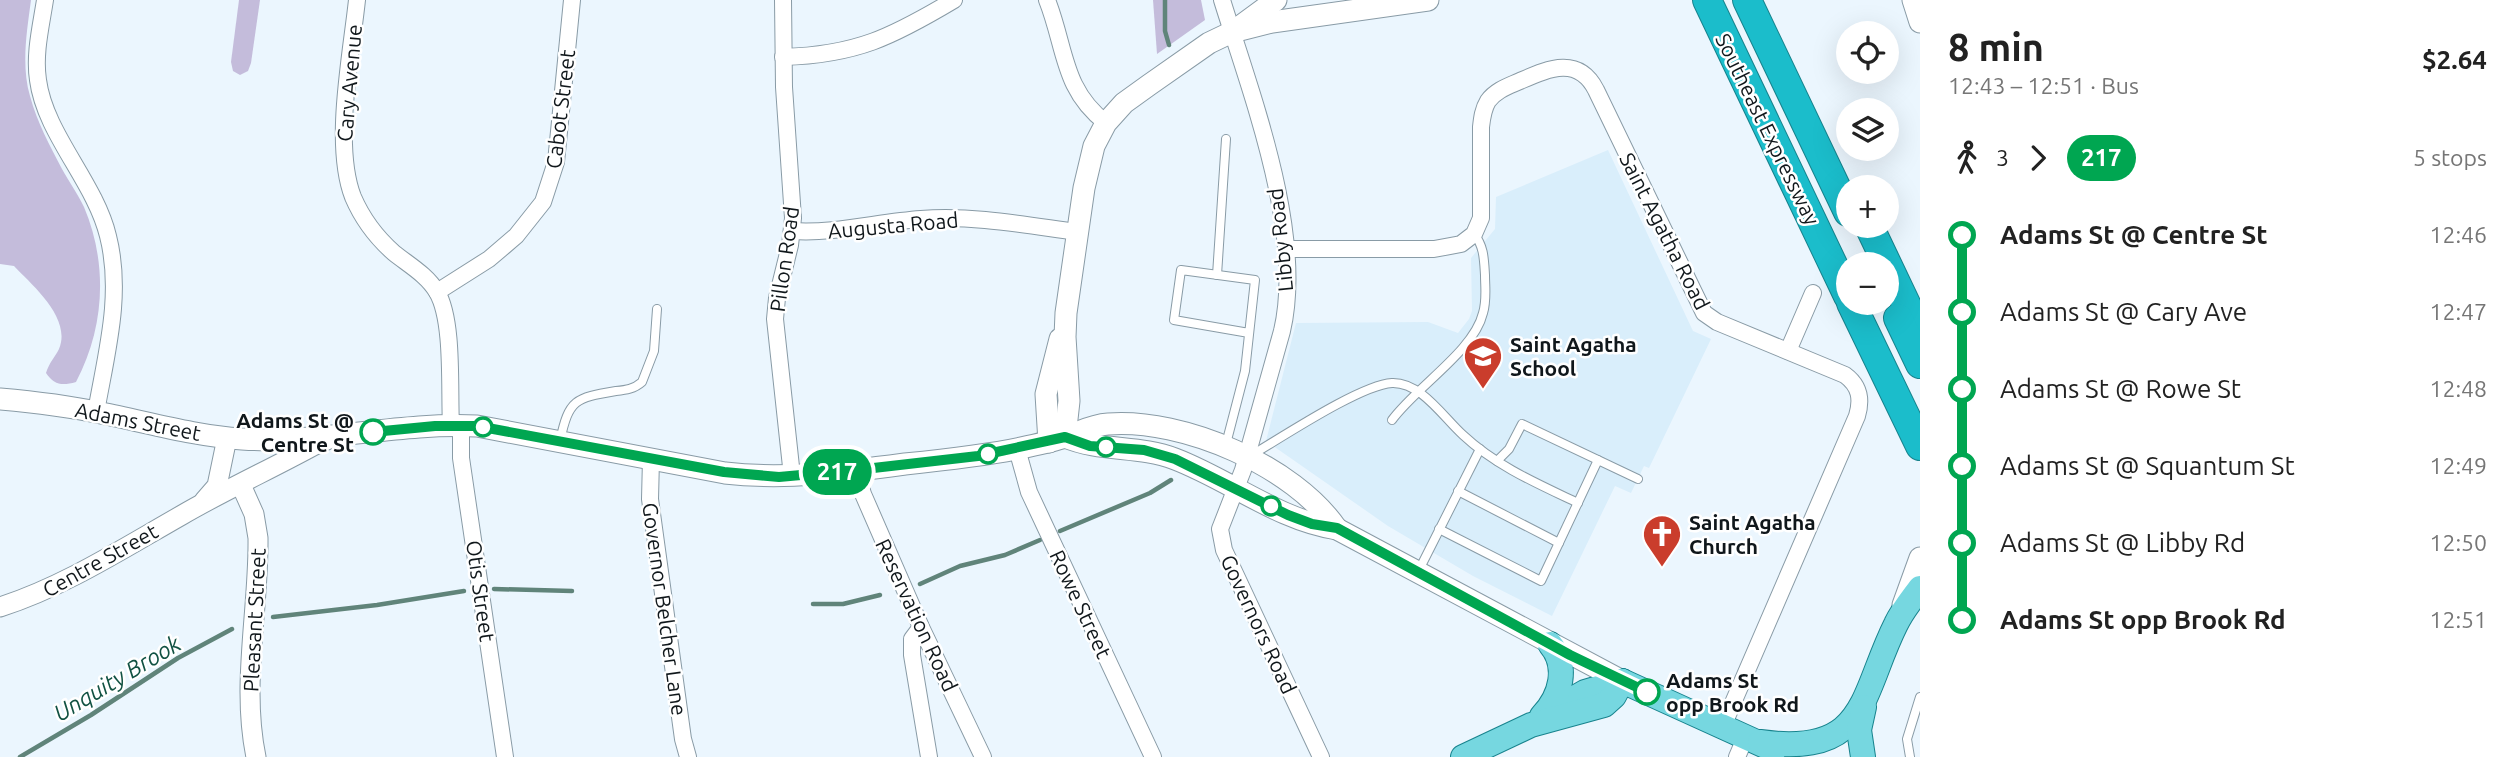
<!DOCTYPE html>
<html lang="en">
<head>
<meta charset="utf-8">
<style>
	:root { --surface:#fff; --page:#f6f6f6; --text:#222; --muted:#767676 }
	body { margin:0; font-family:Ubuntu,sans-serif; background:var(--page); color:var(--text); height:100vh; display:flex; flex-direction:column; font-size:26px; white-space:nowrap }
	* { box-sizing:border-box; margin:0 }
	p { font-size:23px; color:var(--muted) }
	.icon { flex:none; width:38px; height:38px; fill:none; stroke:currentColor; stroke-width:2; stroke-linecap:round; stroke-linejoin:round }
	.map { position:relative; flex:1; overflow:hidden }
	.sheet { display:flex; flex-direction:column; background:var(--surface); width:595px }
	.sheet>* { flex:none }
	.badge { padding:0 14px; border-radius:23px; font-size:24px; line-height:46px }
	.buttons { position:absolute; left:1836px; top:21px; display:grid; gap:14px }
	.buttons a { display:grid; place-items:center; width:63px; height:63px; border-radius:50%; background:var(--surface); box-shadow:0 7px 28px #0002; font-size:35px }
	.map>.badge { position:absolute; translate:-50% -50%; box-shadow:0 0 0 4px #fff }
	.legs { display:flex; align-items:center; gap:10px; height:77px; padding:0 28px; font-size:23px }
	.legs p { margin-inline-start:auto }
	.head { display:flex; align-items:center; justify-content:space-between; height:119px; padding:0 28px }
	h1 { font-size:38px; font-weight:700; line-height:52px }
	ul { padding:0 28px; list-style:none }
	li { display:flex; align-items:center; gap:24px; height:77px; font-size:26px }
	li i { display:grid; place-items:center; width:10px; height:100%; margin:0 9px; background:currentColor }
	li i::after { content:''; width:18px; height:18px; margin:-9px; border:5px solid; border-radius:50%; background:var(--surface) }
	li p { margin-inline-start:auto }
	li:first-child i { background:linear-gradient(#0000 50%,currentColor 0) }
	li:last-child i { background:linear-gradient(currentColor 50%,#0000 0) }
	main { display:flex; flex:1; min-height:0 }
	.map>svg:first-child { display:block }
	.built { fill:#d9eefb }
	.green { fill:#c4bcdb }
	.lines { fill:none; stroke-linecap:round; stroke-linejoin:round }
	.stream { stroke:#60847a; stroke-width:4.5 }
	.service-casing { stroke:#899ba6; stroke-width:10 }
	.minor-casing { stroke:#899ba6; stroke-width:18 }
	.tertiary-casing { stroke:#899ba6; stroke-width:21 }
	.secondary-casing { stroke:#899ba6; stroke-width:23 }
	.primary-casing { stroke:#17838d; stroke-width:26 }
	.motorway-casing { stroke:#17838d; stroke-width:30 }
	.service { stroke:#fff; stroke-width:8 }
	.minor { stroke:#fff; stroke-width:16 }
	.tertiary { stroke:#fff; stroke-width:19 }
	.secondary { stroke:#fff; stroke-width:21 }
	.primary { stroke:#76d7e0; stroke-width:24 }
	.motorway { stroke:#1bbdcb; stroke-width:28 }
	.line-1-casing { stroke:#fff; stroke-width:16 }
	.line-1 { stroke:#00a651; stroke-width:10 }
	.stop-1-dot { fill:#fff; stroke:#00a651; stroke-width:3.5 }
	.labels { text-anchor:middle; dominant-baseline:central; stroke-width:5; stroke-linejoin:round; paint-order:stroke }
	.street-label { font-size:21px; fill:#10171b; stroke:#fff }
	.poi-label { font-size:21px; font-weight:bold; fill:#10171b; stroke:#fff; text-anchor:start }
	.stop-label { font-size:21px; font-weight:bold; fill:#10171b; stroke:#fff; text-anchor:end }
	.water-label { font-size:23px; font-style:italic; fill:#115243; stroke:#fff }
</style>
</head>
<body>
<main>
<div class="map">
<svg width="1920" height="757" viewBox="0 0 1920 757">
	<rect width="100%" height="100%" fill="#ebf6fe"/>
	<path class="built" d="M1608 150 1693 331 1711 339 1649 468 1644 466 1631 493 1615 486 1552 616 1473 576 1388 526 1266 441 1296 323 1428 322 1458 333 1469 319 1472 311 1471 258 1495 229 1496 197Z"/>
	<g class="green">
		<path d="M0 0H31C27 31 21 65 30 96 37 122 50 146 62 169 69 182 78 194 84 207 108 264 105 327 76 382 62 386 54 385 46 373 49 363 55 357 59 349 72 318 32 285 14 266L0 264Z"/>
		<path d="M239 0H260L251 63 248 71 240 75 233 71 231 62Z"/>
		<path d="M1153 0H1201L1205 20 1157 54Z"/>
	</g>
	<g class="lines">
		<g class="stream">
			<path d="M1165 0V31L1169 45"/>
			<path d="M1060 531 1150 493 1171 480"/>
			<path d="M920 584 960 566 1005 555 1040 540"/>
			<path d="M494 589 572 591"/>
			<path d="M813 604H843L880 595"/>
			<path d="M273 617 377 605 464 591"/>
			<path d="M20 757 91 715 178 658 232 629"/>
		</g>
		<g class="service-casing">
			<g id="service">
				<path d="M1217 275 1226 139"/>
				<path d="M1392 420C1416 387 1474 351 1483 313 1487 300 1485 287 1485 275 1484 259 1484 246 1474 234"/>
				<path d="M560 441C569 399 575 398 616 391 626 390 634 389 642 382L654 351 657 309"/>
				<path d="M1226 444 1245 371 1255 280 1181 270 1174 320 1249 333"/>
				<path d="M1250 456C1281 438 1360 385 1392 383 1421 382 1443 417 1463 435 1496 466 1538 484 1578 503"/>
				<path d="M1497 461 1509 449 1522 424 1638 479"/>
				<path d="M1458 491 1559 543"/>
				<path d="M1439 529 1541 581 1598 460"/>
				<path d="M1419 570 1480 449"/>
				<path d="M1910 757 1907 739 1920 697"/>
			</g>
		</g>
		<g class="minor-casing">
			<g id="minor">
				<path d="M45 0C41 26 34 54 38 80 45 134 95 182 108 236 123 295 106 354 96 412"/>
				<path d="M357 0C351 56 333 145 353 197 362 218 377 238 394 253 409 265 427 275 437 292 454 321 449 390 451 425"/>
				<path d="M783 0 784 87 793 218 790 245 777 298 775 319 792 476"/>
				<path d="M1047 0C1066 48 1062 89 1106 123"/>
				<path d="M1222 0C1251 94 1305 233 1282 331L1243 470 1220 529 1224 550 1321 757"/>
				<path d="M783 57C856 55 892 37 954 0"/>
				<path d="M792 231C835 234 878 222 921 219 973 215 1025 225 1077 232"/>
				<path d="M1286 249H1434L1461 244 1474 234 1481 218V127C1482 118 1483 109 1488 101 1496 90 1509 86 1520 81 1548 69 1578 55 1596 90L1704 313 1717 322 1845 375C1860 386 1862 399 1857 416L1723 726"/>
				<path d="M437 292 489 259 516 236 543 202 556 162 572 0"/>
				<path d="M1788 351 1813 293"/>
				<path d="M461 425V458L505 757"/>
				<path d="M1017 449 1029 492 1153 757"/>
				<path d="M651 459 650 499 683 739 688 757"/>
				<path d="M856 470 863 494 921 627 983 757"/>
				<path d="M921 627 912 639V655L929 757"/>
				<path d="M1737 757 1746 736"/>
			</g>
		</g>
		<g class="tertiary-casing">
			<g id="tertiary">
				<path d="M241 485 254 514 258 538C259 610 241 685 256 757"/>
				<path d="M204 501 217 486 227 438"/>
				<path d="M0 607C65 586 122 549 182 515 225 490 271 469 315 445L329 439"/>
			</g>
		</g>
		<g class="secondary-casing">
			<g id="secondary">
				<path d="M1913 0 1920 22"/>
				<path d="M1242 25 1276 0"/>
				<path d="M0 399C34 402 67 406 101 413 147 422 195 436 242 439 321 444 398 422 477 426L725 473C785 480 845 472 905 464 944 460 983 456 1021 448 1035 445 1049 442 1062 438 1078 433 1091 425 1108 424 1183 418 1294 466 1337 529"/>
				<path d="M1065 437 1069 401 1065 337 1066 313 1084 188 1094 146 1106 123 1124 103 1149 85 1209 43 1232 32 1272 22 1428 0"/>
				<path d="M1065 437C1101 452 1139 445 1175 459 1230 480 1278 520 1337 529L1622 681"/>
				<path d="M1049 442 1046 394 1060 339"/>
				<path d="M1903 605 1920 558"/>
			</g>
		</g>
		<g class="primary-casing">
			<g id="primary">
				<path d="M1622 681 1774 750"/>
				<path d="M1552 711 1585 692 1622 681"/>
				<path d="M1542 716C1561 696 1569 666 1550 644"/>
				<path d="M1760 742C1868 757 1860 696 1896 624 1902 611 1912 599 1920 588"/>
				<path d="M1463 757 1531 725 1604 705 1614 696 1622 681"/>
				<path d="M1863 757 1859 730 1864 707"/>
			</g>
		</g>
		<g class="motorway-casing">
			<g id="motorway">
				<path d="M1707 0 1848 296"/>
				<path d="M1747 0 1848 212"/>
				<path d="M1869 226 1920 333"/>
				<path d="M1851 303 1920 446"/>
				<path d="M1898 318 1920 364"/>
			</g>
		</g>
		<use href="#service" class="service"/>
		<use href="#minor" class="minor"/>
		<use href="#tertiary" class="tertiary"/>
		<use href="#secondary" class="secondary"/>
		<use href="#primary" class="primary"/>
		<use href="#motorway" class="motorway"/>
	</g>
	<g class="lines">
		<g class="line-1-casing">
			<path id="line-1" d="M373 432 435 426H477L724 472 779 477 856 470 978 456 1065 437 1090 446 1144 450 1175 459 1288 515 1312 524 1337 528 1570 655 1647 692"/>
		</g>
		<use href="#line-1" class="line-1"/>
	</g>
	<defs>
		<g id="school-pin" transform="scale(2.0125)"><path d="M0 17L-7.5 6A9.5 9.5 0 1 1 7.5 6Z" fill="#ca3d2c" stroke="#fff"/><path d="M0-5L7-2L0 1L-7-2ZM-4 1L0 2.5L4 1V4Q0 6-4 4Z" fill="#fff"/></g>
		<g id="church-pin" transform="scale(2.0125)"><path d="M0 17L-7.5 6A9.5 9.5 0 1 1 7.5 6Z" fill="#ca3d2c" stroke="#fff"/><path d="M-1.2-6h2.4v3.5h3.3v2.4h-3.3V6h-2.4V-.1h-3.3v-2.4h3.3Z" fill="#fff"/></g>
	</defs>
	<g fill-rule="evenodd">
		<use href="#school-pin" x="1483" y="356"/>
		<use href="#church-pin" x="1662" y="534"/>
	</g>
	<g class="stop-1-dot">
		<circle cx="483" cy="427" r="9"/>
		<circle cx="373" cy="432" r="12"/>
		<circle cx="1106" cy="447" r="9"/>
		<circle cx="988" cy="454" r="9"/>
		<circle cx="1271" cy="506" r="9"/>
		<circle cx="1647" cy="692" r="12"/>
	</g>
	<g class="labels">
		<g class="street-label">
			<text transform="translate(349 83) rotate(-85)">Cary Avenue</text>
			<text transform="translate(560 109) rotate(-83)">Cabot Street</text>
			<text transform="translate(1768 129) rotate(64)">Southeast Expressway</text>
			<text transform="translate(893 225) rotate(-5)">Augusta Road</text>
			<text transform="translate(1665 231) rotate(63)">Saint Agatha Road</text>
			<text transform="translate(1280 240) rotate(-96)">Libby Road</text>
			<text transform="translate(784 259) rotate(-82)">Pillon Road</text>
			<text transform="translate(138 421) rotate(11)">Adams Street</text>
			<text transform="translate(100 560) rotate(-29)">Centre Street</text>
			<text transform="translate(481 591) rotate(82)">Otis Street</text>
			<text transform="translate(1081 604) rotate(65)">Rowe Street</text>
			<text transform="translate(665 609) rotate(82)">Governor Belcher Lane</text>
			<text transform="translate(917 615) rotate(65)">Reservation Road</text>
			<text transform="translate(254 620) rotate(-87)">Pleasant Street</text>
			<text transform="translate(1259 624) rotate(65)">Governors Road</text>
		</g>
		<g class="poi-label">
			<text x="1510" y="344">Saint Agatha<tspan x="1510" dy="24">School</tspan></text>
			<text x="1689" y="522">Saint Agatha<tspan x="1689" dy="24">Church</tspan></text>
		</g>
		<g class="stop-label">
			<text x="354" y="420">Adams St @<tspan x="354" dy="24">Centre St</tspan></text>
			<text x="1666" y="680" text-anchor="start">Adams St<tspan x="1666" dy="24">opp Brook Rd</tspan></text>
		</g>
		<g class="water-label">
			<text transform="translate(117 678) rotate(-31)">Unquity Brook</text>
		</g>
	</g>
</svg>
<div class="buttons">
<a><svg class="icon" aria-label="locate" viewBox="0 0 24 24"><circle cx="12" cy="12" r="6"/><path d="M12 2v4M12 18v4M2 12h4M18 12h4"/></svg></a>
<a><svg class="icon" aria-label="layers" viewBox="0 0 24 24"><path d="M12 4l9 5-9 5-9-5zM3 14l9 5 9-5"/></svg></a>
<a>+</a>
<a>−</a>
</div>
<b class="badge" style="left:837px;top:472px;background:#00a651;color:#fff">217</b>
</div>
<section class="sheet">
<div class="head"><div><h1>8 min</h1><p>12:43 – 12:51 · Bus</p></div><b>$2.64</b></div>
<div class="legs"><svg class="icon" aria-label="walk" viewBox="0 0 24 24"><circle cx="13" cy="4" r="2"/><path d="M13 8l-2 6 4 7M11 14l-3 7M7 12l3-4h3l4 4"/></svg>3<svg class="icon" aria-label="forward" viewBox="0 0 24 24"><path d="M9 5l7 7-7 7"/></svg><b class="badge" style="background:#00a651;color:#fff">217</b><p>5 stops</p></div>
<ul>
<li><i style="color:#00a651"></i><b>Adams St @ Centre St</b><p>12:46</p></li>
<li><i style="color:#00a651"></i><span>Adams St @ Cary Ave</span><p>12:47</p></li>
<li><i style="color:#00a651"></i><span>Adams St @ Rowe St</span><p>12:48</p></li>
<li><i style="color:#00a651"></i><span>Adams St @ Squantum St</span><p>12:49</p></li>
<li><i style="color:#00a651"></i><span>Adams St @ Libby Rd</span><p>12:50</p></li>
<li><i style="color:#00a651"></i><b>Adams St opp Brook Rd</b><p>12:51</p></li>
</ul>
</section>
</main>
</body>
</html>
